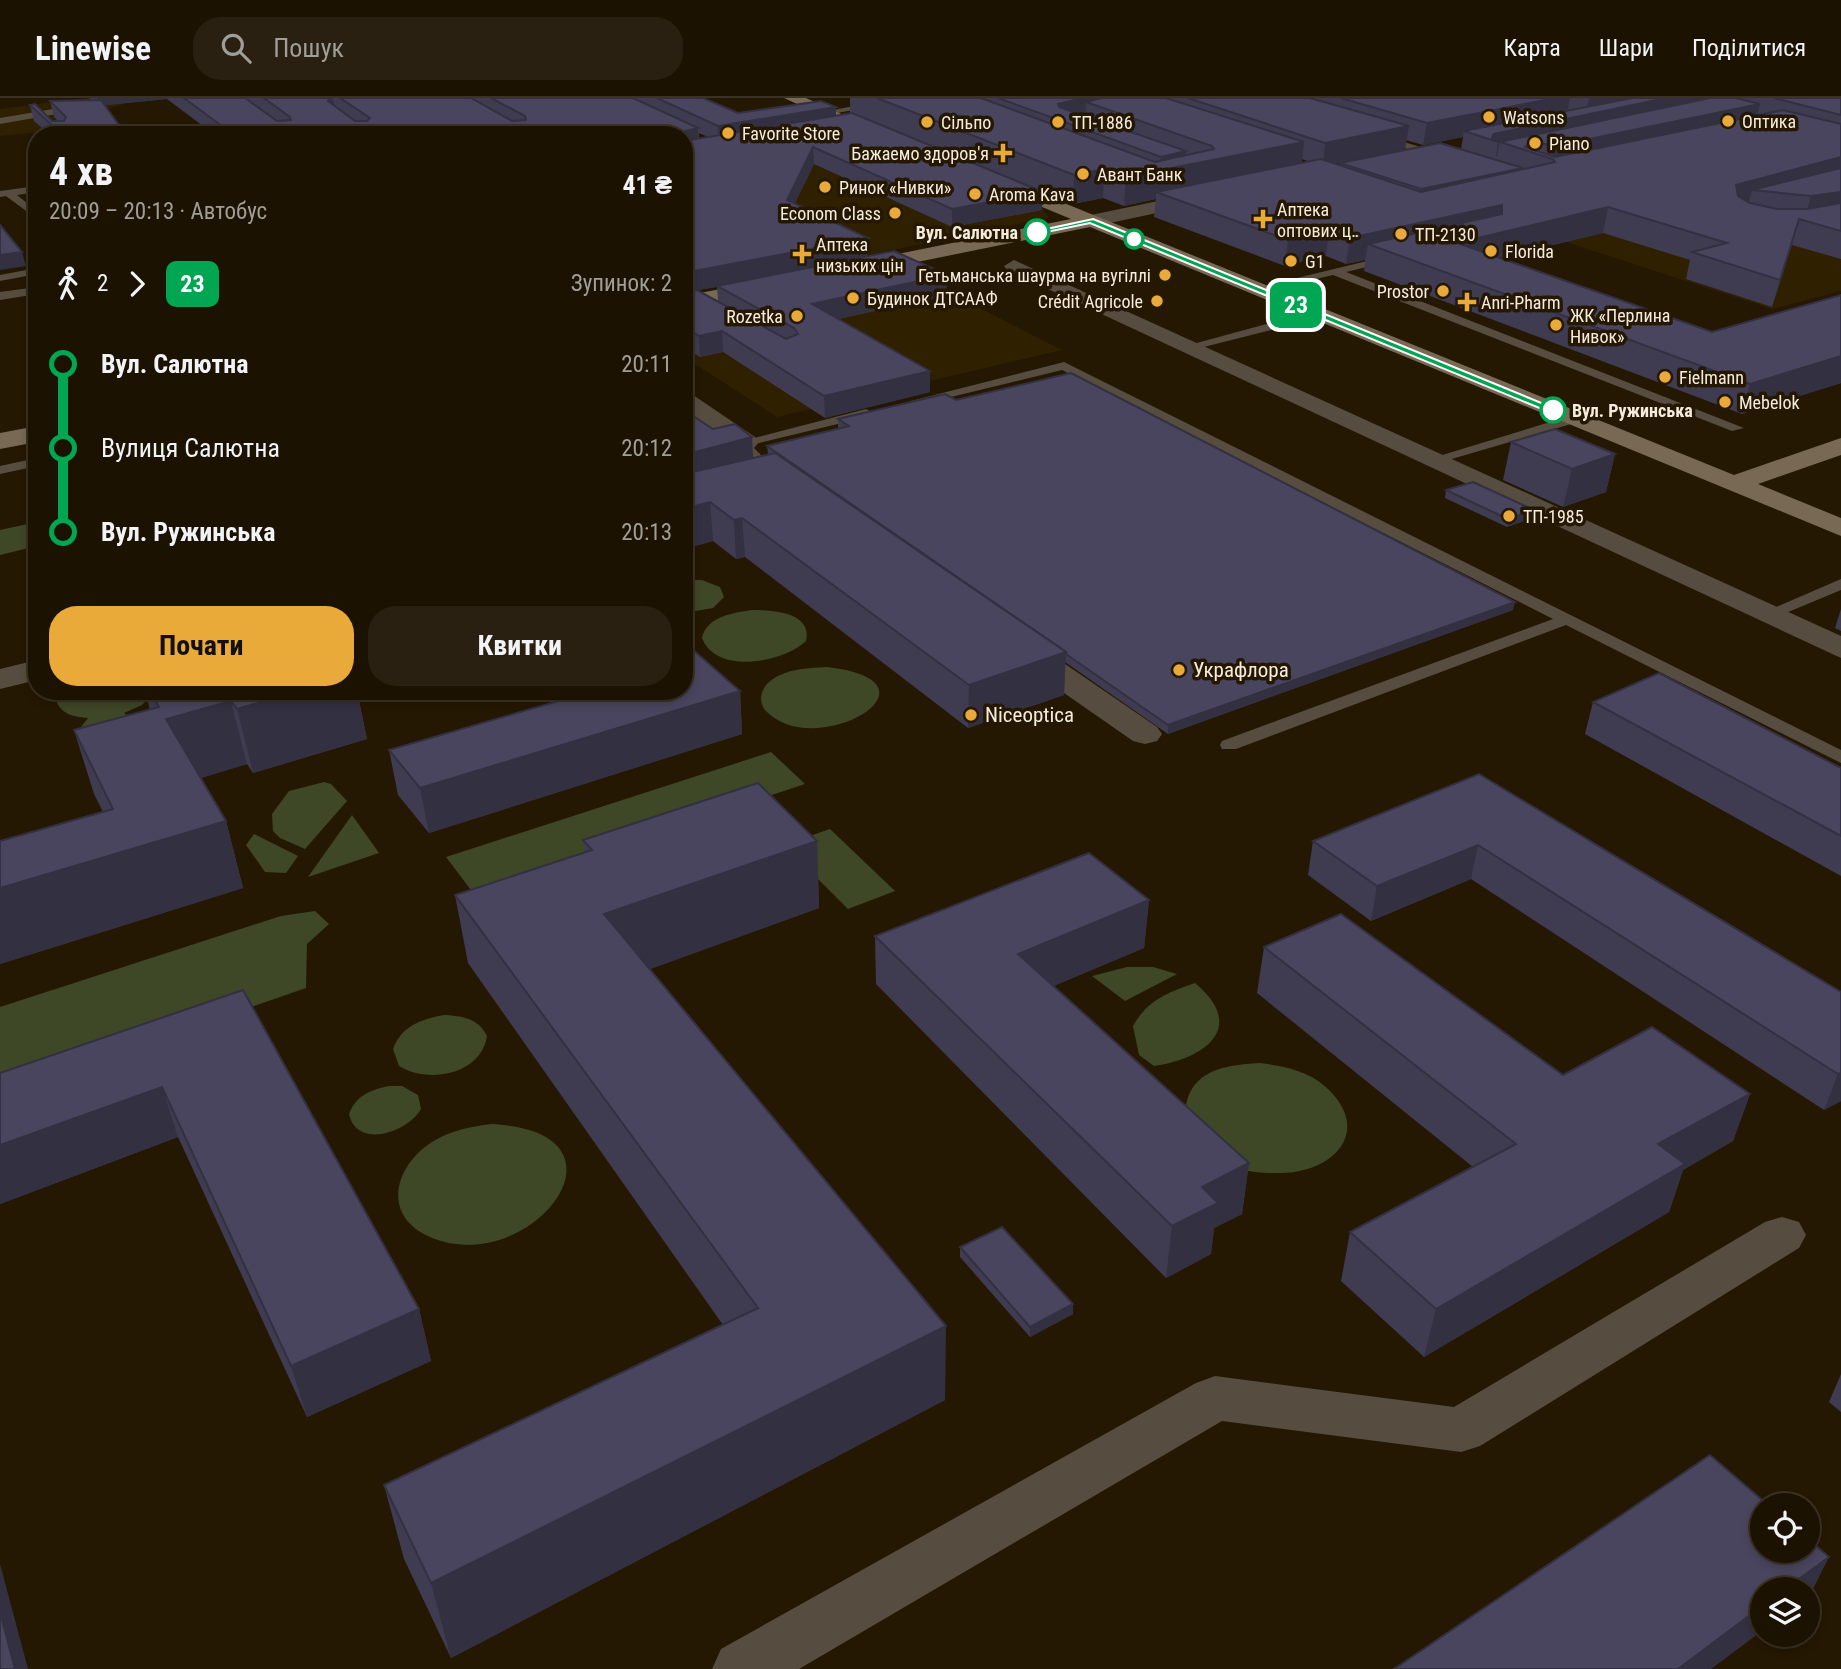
<!DOCTYPE html>
<html lang="uk">
<head>
<meta charset="utf-8">
<style>
	:root { --surface:#1c1202; --page:#292011; --text:#f1f3f6; --muted:#a09e99; --line:#3a3224; --accent:#eaaa39 }
	body { margin:0; font-family:"Roboto Condensed",sans-serif; background:var(--page); color:var(--text); height:100vh; display:flex; flex-direction:column; font-size:26px; white-space:nowrap }
	* { box-sizing:border-box; margin:0 }
	p { font-size:23px; color:var(--muted) }
	.icon { flex:none; width:38px; height:38px; fill:none; stroke:currentColor; stroke-width:2; stroke-linecap:round; stroke-linejoin:round }
	.map { position:relative; flex:1; overflow:hidden }
	.panel { position:absolute; left:28px; top:28px; width:665px; height:574px; display:flex; flex-direction:column; background:var(--surface); border-radius:28px; box-shadow:0 4px 10px #0003,0 0 0 2px var(--line) }
	.panel>* { flex:none }
	.badge { padding:0 14px; border-radius:10px; font-size:24px; line-height:46px }
	.controls { position:absolute; left:1750px; top:1395px; display:grid; gap:14px }
	.controls a { display:grid; place-items:center; width:70px; height:70px; border-radius:50%; background:var(--surface); box-shadow:0 4px 10px #0003,0 0 0 2px var(--line); font-size:35px }
	.map>.badge { position:absolute; translate:-50% -50%; box-shadow:0 0 0 4px #fff }
	.legs { display:flex; align-items:center; gap:10px; height:77px; padding:0 21px; font-size:23px }
	.legs p { margin-inline-start:auto }
	.head { display:flex; align-items:center; justify-content:space-between; height:119px; padding:0 21px }
	h1 { font-size:38px; font-weight:700; line-height:52px }
	.button { display:flex; gap:14px; margin-top:auto; padding:14px 21px }
	.button a { flex:1; height:80px; border-radius:28px; background:var(--accent); color:#111; font-size:28px; font-weight:700; line-height:80px; text-align:center }
	.button a+a { background:var(--page); color:var(--text) }
	ul { padding:0 21px; list-style:none }
	li { display:flex; align-items:center; gap:24px; height:84px; font-size:26px }
	li i { display:grid; place-items:center; width:10px; height:100%; margin:0 9px; background:currentColor }
	li i::after { content:''; width:18px; height:18px; margin:-9px; border:5px solid; border-radius:50%; background:var(--surface) }
	li p { margin-inline-start:auto }
	li:first-child i { background:linear-gradient(#0000 50%,currentColor 0) }
	li:last-child i { background:linear-gradient(currentColor 50%,#0000 0) }
	header { display:flex; align-items:center; gap:42px; box-sizing:border-box; height:98px; padding:0 35px; background:var(--surface); border-bottom:2px solid var(--line) }
	header strong { font-size:33px }
	nav { display:flex; gap:38px; margin-inline-start:auto; font-size:24px }
	.search { width:490px; height:63px; background:var(--page); display:flex; align-items:center; gap:18px; box-sizing:border-box; padding:0 24px; border-radius:28px; color:var(--muted); font-size:26px }
	.map>svg:first-child { display:block }
	.built { fill:#2f2000 }
	.green { fill:#3e4726 }
	.lines { fill:none; stroke-linecap:round; stroke-linejoin:round }
	.lane { fill:#564d40; fill-rule:evenodd }
	.street { fill:#564d40; fill-rule:evenodd }
	.secondary { fill:#786954; fill-rule:evenodd }
	.wall { fill:#3f3b51; fill-rule:evenodd }
	.shaded-wall { fill:#333042 }
	.building { fill:#49455e; stroke:#333042; stroke-width:2 }
	.line-1 { fill:#00a651; stroke:#fff; stroke-width:2 }
	.poi-dot { fill:#eaaa39; stroke:#251802; stroke-width:2.5 }
	.stop-1-dot { fill:#fff; stroke:#00a651; stroke-width:3.5 }
	.labels { text-anchor:middle; dominant-baseline:central; stroke-width:7; stroke-linejoin:round; paint-order:stroke }
	.far-poi-label { font-size:18px; fill:#f5ecde; stroke:#251802; text-anchor:start }
	.far-stop-label { font-size:18px; font-weight:bold; fill:#f5ecde; stroke:#251802; text-anchor:end }
	.poi-label { font-size:21px; fill:#f5ecde; stroke:#251802; text-anchor:start }
</style>
</head>
<body>
<header>
<strong>Linewise</strong>
<div class="search"><svg class="icon" aria-label="search" viewBox="0 0 24 24"><circle cx="10" cy="10" r="6"/><path d="M15 15l6 6"/></svg>Пошук</div>
<nav><a>Карта</a><a>Шари</a><a>Поділитися</a></nav>
</header>
<div class="map">
<svg width="1841" height="1571" viewBox="0 0 1841 1571">
	<rect width="100%" height="100%" fill="#251802"/>
	<g class="built">
		<path d="M86 0H124L127 5 104 12 112 27 0 38V11Z"/>
		<path d="M846 32 1043 111 1049 120 720 187 684 58Z"/>
		<path d="M1841 49V193L1772 211 1563 143Z"/>
		<path d="M897 168 1062 252 777 319 684 259V210Z"/>
	</g>
	<g class="green">
		<path d="M37 424V448L0 457V432Z"/>
		<path d="M684 482H702L720 489 724 499 713 510 684 515Z"/>
		<path d="M752 512C772 512 813 514 806 543 783 565 716 577 702 540 707 518 733 515 752 512Z"/>
		<path d="M827 569C955 584 814 666 765 612 759 604 760 595 766 587 781 571 806 570 827 569Z"/>
		<path d="M64 593H155L142 607 124 615 131 620 78 633 88 620C75 619 63 617 57 605Z"/>
		<path d="M771 654 805 686 474 796 446 759Z"/>
		<path d="M324 684 331 686 347 703 305 751 280 740 273 733 272 716 289 693Z"/>
		<path d="M352 717 379 755 308 779Z"/>
		<path d="M830 731 895 793 848 811 784 747Z"/>
		<path d="M254 736 298 758 286 775 265 774 246 747Z"/>
		<path d="M315 813 329 826 307 846 306 890 0 996V909L281 818Z"/>
		<path d="M1127 869H1153L1177 876 1125 903 1092 878Z"/>
		<path d="M1195 885C1248 929 1205 961 1154 968L1139 957 1133 928C1147 902 1169 894 1195 885Z"/>
		<path d="M444 917C463 918 478 920 487 938 481 977 428 986 399 968L393 951C401 928 422 921 444 917Z"/>
		<path d="M1260 965C1284 968 1311 973 1329 992 1374 1037 1328 1076 1279 1075 1266 1075 1248 1075 1236 1069 1220 1060 1199 1034 1185 1021 1185 974 1220 967 1260 965Z"/>
		<path d="M390 988H402L418 997 421 1011C408 1034 357 1052 349 1016 356 997 372 991 390 988Z"/>
		<path d="M492 1026C646 1034 529 1182 430 1139 377 1116 397 1060 441 1039 457 1031 475 1028 492 1026Z"/>
	</g>
	<g class="lines">
		<g class="lane">
			<path d="M898 0H919L826 17 822 14Z"/>
			<path d="M71 8 74 13 0 26V20Z"/>
			<path d="M1378 36 1430 52 1432 54 1427 57 1375 41Z"/>
			<path d="M37 88V94L17 97 37 113V121L6 98 0 99V93Z"/>
			<path d="M1392 157 1398 160 1396 162 1346 174 1744 330 1732 333 1333 177 1257 195 1251 191Z"/>
			<path d="M37 170V176L0 183V177Z"/>
			<path d="M37 189V196L0 202V194Z"/>
			<path d="M1318 212 1324 216 1322 219 1188 253 1182 249Z"/>
			<path d="M1064 264 1841 652V665L1566 527 1236 651H1222L1220 647 1222 643 1553 521 1062 272 918 307 911 303Z"/>
			<path d="M866 311 873 315 871 318 746 348 739 344Z"/>
			<path d="M1573 317 1578 318V324L1438 365 1433 366 1426 362Z"/>
			<path d="M37 360V368L0 376V368Z"/>
			<path d="M1841 481V492L1774 520 1768 521 1760 516Z"/>
		</g>
		<g class="street">
			<path d="M1206 93 1213 95 1215 99 1213 103 1091 129 1081 123 1091 117Z"/>
			<path d="M1014 162 1841 538V560L1007 172 1004 168Z"/>
			<path d="M684 295 693 297 755 339 759 344 754 350 765 361 761 367C747 370 736 364 727 352L731 346 684 313Z"/>
			<path d="M1022 541 1033 544 1157 629 1162 636 1157 643 1145 646 1133 643 1011 558 1006 551 1011 544Z"/>
			<path d="M37 562V582L0 591V571Z"/>
			<path d="M1782 1119 1799 1124 1806 1137 1799 1150 1480 1348 1461 1354 1222 1323 799 1571H712L721 1551 1196 1285 1215 1278 1454 1309 1765 1124Z"/>
		</g>
		<g class="secondary">
			<path d="M784 0H806L859 24 857 28H845Z"/>
			<path d="M995 77 1734 377 1841 340V357L1758 386 1841 420V438L1090 129 858 176 848 170 858 164 1071 121 989 87 986 83Z"/>
			<path d="M768 182 779 188 776 193 684 212V198Z"/>
			<path d="M37 328V344L0 351V335Z"/>
		</g>
	</g>
	<g class="wall">
		<path d="M89 0H703L738 15 836 9V18L850 15V0H1841V161L1792 147 1772 209 1686 181 1690 162 1603 135 1499 160 1712 234 1841 197V285L1742 316 1364 173 1365 162 1346 166 1326 158 1285 168 1154 119 1156 101 1124 108 1103 100 1073 106 938 51 1042 112 952 129 814 66 795 105 868 158 947 197 838 221 930 273V294L825 320 723 254 700 259 684 249V37H215L167 1 105 7 126 37H50L34 23 30 7 52 23H58L54 19 50 3 92 2ZM699 35 708 39 699 40ZM1463 39 1461 51 1340 65V67L1334 65 1405 51 1406 42 1423 47ZM1302 61 1310 64 1302 65ZM717 189 718 203 698 192Z"/>
		<path d="M956 302 1513 512 1168 636 1065 564 1064 597 968 630 745 459 736 461 713 443 684 451V312L753 360 769 356H768L767 348 841 330 838 329V321Z"/>
		<path d="M1511 344 1615 356 1606 394 1563 409 1503 382Z"/>
		<path d="M1446 392 1533 420 1507 429 1445 400Z"/>
		<path d="M1841 511V533L1835 530Z"/>
		<path d="M145 593H357L367 641 253 675 247 666 201 680 226 723 243 790 0 866V790L103 714 94 696 74 632 150 612Z"/>
		<path d="M740 593 742 636 429 735 398 697 389 652Z"/>
		<path d="M1593 604 1841 670V778L1585 636Z"/>
		<path d="M1479 676 1841 894V1003L1824 1012 1471 781 1371 823 1308 777 1313 743Z"/>
		<path d="M583 742 817 743 819 810 649 871 945 1302 451 1560 404 1461 384 1387 723 1227 468 865 455 797 585 755Z"/>
		<path d="M1149 802 1144 850 1053 888 1249 1065 1242 1116 1214 1130 1211 1156 1166 1180 876 886 875 838Z"/>
		<path d="M1264 849 1563 977 1750 996 1733 1043 1683 1072 1669 1114 1424 1259 1341 1183 1350 1134 1473 1069 1257 895Z"/>
		<path d="M243 892 419 1211 431 1263 307 1319 178 1039 0 1106V975Z"/>
		<path d="M960 1149 1073 1206V1216L1030 1239 960 1159Z"/>
		<path d="M1841 1276V1314L1829 1304Z"/>
	</g>
	<g class="shaded-wall">
		<path d="M97 0H167V1L99 8Z"/>
		<path d="M330 0H333L335 13 328 3Z"/>
		<path d="M1083 0H1160L1086 4 1085 21 1068 25 1058 6Z"/>
		<path d="M1555 0H1570L1566 19 1464 33 1463 39 1423 47 1427 25Z"/>
		<path d="M1589 0H1659L1586 15Z"/>
		<path d="M1666 0H1710L1531 43 1529 53 1500 44 1497 58H1496L1498 44 1492 40 1494 36Z"/>
		<path d="M1760 6 1754 28 1555 64 1552 60 1555 48Z"/>
		<path d="M836 9V25L719 44 718 28Z"/>
		<path d="M1409 28 1405 51 1323 68 1325 45Z"/>
		<path d="M698 30 699 47 684 50V37H681V34Z"/>
		<path d="M1304 44 1301 72 1156 94V101L1124 108 1126 79 1160 72 1161 59 1186 53 1184 67Z"/>
		<path d="M813 49 814 66 788 120 787 102Z"/>
		<path d="M1841 59V81L1752 92 1748 106 1729 111 1736 87Z"/>
		<path d="M1523 70 1520 86 1418 107 1421 91Z"/>
		<path d="M1104 71 1103 100 1073 106 1074 77Z"/>
		<path d="M1043 94 1042 112 952 129V111Z"/>
		<path d="M1841 94V116L1804 123 1811 98Z"/>
		<path d="M1502 107 1498 132 1368 146 1365 162 1346 166 1350 140Z"/>
		<path d="M1608 109 1603 135 1452 171 1457 145Z"/>
		<path d="M1799 121 1792 147 1772 209 1780 182Z"/>
		<path d="M1329 132 1326 158 1285 168 1288 142Z"/>
		<path d="M868 140V159L684 195V175Z"/>
		<path d="M22 154 26 168 0 172V157Z"/>
		<path d="M947 177V197L813 227 812 206Z"/>
		<path d="M722 233 723 254 700 259 699 238Z"/>
		<path d="M1841 258V285L1742 316 1750 286Z"/>
		<path d="M930 273V294L825 320 824 298Z"/>
		<path d="M752 339 754 377 684 395V357Z"/>
		<path d="M1615 356 1606 394 1563 409 1572 371Z"/>
		<path d="M710 404 713 443 684 451V411Z"/>
		<path d="M1534 412 1533 420 1507 429 1508 421Z"/>
		<path d="M742 420 745 459 736 461 734 422Z"/>
		<path d="M1515 504 1513 512 1168 636V627Z"/>
		<path d="M1066 554 1064 597 968 630 969 587Z"/>
		<path d="M301 593H357L367 641 253 675 237 611Z"/>
		<path d="M740 593 742 636 429 735 420 690Z"/>
		<path d="M231 603 247 666 184 685 166 621Z"/>
		<path d="M226 723 243 790 0 866V790Z"/>
		<path d="M817 743 819 810 612 885 604 816Z"/>
		<path d="M1478 747 1471 781 1371 823 1377 788Z"/>
		<path d="M1149 802 1144 850 1016 904 1018 856Z"/>
		<path d="M1841 975V1003L1824 1012 1838 976Z"/>
		<path d="M162 989 178 1039 0 1106V1047Z"/>
		<path d="M1750 996 1733 1043 1683 1072 1669 1114 1424 1259 1436 1211 1658 1046Z"/>
		<path d="M1249 1065 1242 1116 1214 1130 1211 1156 1166 1180 1172 1128 1202 1089Z"/>
		<path d="M1073 1206V1216L1030 1239V1229Z"/>
		<path d="M419 1211 431 1263 307 1319 291 1268Z"/>
		<path d="M946 1228 945 1302 451 1560 431 1485Z"/>
		<path d="M1829 1459 1810 1497 1808 1498V1491H1785Z"/>
		<path d="M0 1466 28 1571H15L0 1514Z"/>
		<path d="M1762 1508V1533L1711 1571H1678Z"/>
	</g>
	<g class="building">
		<path d="M184 0H245L277 23 291 22 290 19 264 0H330L328 3 355 23H367L370 20 340 0H471L512 23 526 22 525 18 491 0H633L698 30 681 34V37H234Z"/>
		<path d="M657 0H703L738 15 821 3 836 9 718 28Z"/>
		<path d="M877 0H981L1155 64 1214 51 1212 48 1086 4 1102 0H1166L1304 44 1126 79 1104 71 1074 77Z"/>
		<path d="M998 0H1083L1058 6 1059 9 1186 53 1161 59Z"/>
		<path d="M1188 0H1310L1409 28 1325 45Z"/>
		<path d="M1341 0H1555L1427 25Z"/>
		<path d="M1632 0H1666L1494 36 1492 40 1498 44 1464 33Z"/>
		<path d="M1710 0H1736L1760 6 1555 48 1531 43 1525 49 1555 59 1783 12 1841 26V59L1736 87 1738 98 1750 105 1777 111H1807L1841 105V133L1799 121 1780 182 1692 154 1727 145 1608 109 1457 145 1712 234 1841 197V258L1750 286 1368 146 1502 116V107L1350 140 1329 132 1288 142 1156 94 1321 61 1421 94 1555 64 1553 61 1500 44Z"/>
		<path d="M1774 0H1841V17Z"/>
		<path d="M101 2 126 37H63L30 7 35 6 52 23H64L66 19 50 3Z"/>
		<path d="M852 15 1043 94 952 111 813 49 787 102 868 140 684 175V43Z"/>
		<path d="M1440 45 1523 70 1421 91 1340 65Z"/>
		<path d="M1841 70V94L1811 98 1752 92Z"/>
		<path d="M0 127 22 154 0 157Z"/>
		<path d="M894 153 947 177 812 206 930 273 824 298 722 233 699 238 684 229V194L697 192 786 241 798 236 794 230 717 188Z"/>
		<path d="M1071 275 1515 504 1168 627 1066 556V554L767 348 849 328 838 321 945 296 956 302Z"/>
		<path d="M684 312 713 331 735 326 752 339 684 357Z"/>
		<path d="M1555 331 1615 356 1572 371 1511 344Z"/>
		<path d="M775 355 1066 554 969 587 742 420 734 422 710 404 684 411V376Z"/>
		<path d="M1473 384 1534 412 1508 421 1446 392Z"/>
		<path d="M684 544 740 593 420 690 389 652 593 593H684Z"/>
		<path d="M1659 575 1841 670V738L1593 604Z"/>
		<path d="M149 593H301L237 611 231 603 166 621 226 723 0 790V743L113 711 74 632 159 609Z"/>
		<path d="M1479 676 1841 894V975L1838 976 1478 747 1377 788 1313 743Z"/>
		<path d="M758 685 817 743 604 816 946 1228 431 1485 384 1387 758 1210 455 797 592 752 583 742Z"/>
		<path d="M1089 755 1149 802 1018 856 1249 1065 1202 1089 1218 1105 1172 1128 875 838Z"/>
		<path d="M1341 816 1563 977 1652 929 1750 996 1658 1046 1685 1066 1436 1211 1350 1134 1516 1046 1264 849Z"/>
		<path d="M243 892 419 1211 291 1268 162 989 0 1047V975Z"/>
		<path d="M1002 1129 1073 1206 1030 1229 960 1149Z"/>
		<path d="M1710 1357 1768 1407H1762V1452H1808V1441L1829 1459 1785 1491H1762V1508L1678 1571H1394Z"/>
		<path d="M0 1514 15 1571H0Z"/>
	</g>
	<path class="line-1" d="M1093 121 1556 311 1557 312 1549 314 1090 125 1037 136 1033 134Z"/>
	<g class="poi-dot">
		<circle cx="1489" cy="19" r="7"/>
		<circle cx="1728" cy="23" r="7"/>
		<circle cx="927" cy="24" r="7"/>
		<circle cx="1058" cy="24" r="7"/>
		<circle cx="728" cy="35" r="7"/>
		<circle cx="1535" cy="45" r="7"/>
		<path d="M999.5 44.5h7v7h7v7h-7v7h-7v-7h-7v-7h7z"/>
		<circle cx="1083" cy="76" r="7"/>
		<circle cx="825" cy="89" r="7"/>
		<circle cx="975" cy="96" r="7"/>
		<circle cx="895" cy="115" r="7"/>
		<path d="M1259.5 110.5h7v7h7v7h-7v7h-7v-7h-7v-7h7z"/>
		<circle cx="1401" cy="136" r="7"/>
		<circle cx="1491" cy="153" r="7"/>
		<path d="M798.5 145.5h7v7h7v7h-7v7h-7v-7h-7v-7h7z"/>
		<circle cx="1291" cy="163" r="7"/>
		<circle cx="1165" cy="177" r="7"/>
		<circle cx="1443" cy="193" r="7"/>
		<circle cx="853" cy="200" r="7"/>
		<circle cx="1157" cy="203" r="7"/>
		<path d="M1463.5 193.5h7v7h7v7h-7v7h-7v-7h-7v-7h7z"/>
		<circle cx="797" cy="218" r="7"/>
		<circle cx="1556" cy="227" r="7"/>
		<circle cx="1665" cy="279" r="7"/>
		<circle cx="1725" cy="304" r="7"/>
		<circle cx="1509" cy="418" r="7"/>
		<circle cx="1179" cy="572" r="7"/>
		<circle cx="971" cy="617" r="7"/>
	</g>
	<g class="stop-1-dot">
		<circle cx="1037" cy="134" r="12"/>
		<circle cx="1134" cy="141" r="9"/>
		<circle cx="1553" cy="312" r="12"/>
	</g>
	<g class="labels">
		<g class="far-poi-label">
			<text x="1503" y="19">Watsons</text>
			<text x="1742" y="23">Оптика</text>
			<text x="941" y="24">Сільпо</text>
			<text x="1072" y="24">ТП-1886</text>
			<text x="742" y="35">Favorite Store</text>
			<text x="1549" y="45">Piano</text>
			<text x="989" y="55" text-anchor="end">Бажаемо здоров'я</text>
			<text x="1097" y="76">Авант Банк</text>
			<text x="839" y="89">Ринок «Нивки»</text>
			<text x="989" y="96">Aroma Kava</text>
			<text x="1277" y="111">Аптека<tspan x="1277" dy="21">оптових ц‥</tspan></text>
			<text x="881" y="115" text-anchor="end">Econom Class</text>
			<text x="1415" y="136">ТП-2130</text>
			<text x="816" y="146">Аптека<tspan x="816" dy="21">низьких цін</tspan></text>
			<text x="1505" y="153">Florida</text>
			<text x="1305" y="163">G1</text>
			<text x="1151" y="177" text-anchor="end">Гетьманська шаурма на вугіллі</text>
			<text x="1429" y="193" text-anchor="end">Prostor</text>
			<text x="867" y="200">Будинок ДТСААФ</text>
			<text x="1143" y="203" text-anchor="end">Crédit Agricole</text>
			<text x="1481" y="204">Anri-Pharm</text>
			<text x="1570" y="217">ЖК «Перлина<tspan x="1570" dy="21">Нивок»</tspan></text>
			<text x="783" y="218" text-anchor="end">Rozetka</text>
			<text x="1679" y="279">Fielmann</text>
			<text x="1739" y="304">Mebelok</text>
			<text x="1523" y="418">ТП-1985</text>
		</g>
		<g class="far-stop-label">
			<text x="1018" y="134">Вул. Салютна</text>
			<text x="1572" y="312" text-anchor="start">Вул. Ружинська</text>
		</g>
		<g class="poi-label">
			<text x="1193" y="572">Украфлора</text>
			<text x="985" y="617">Niceoptica</text>
		</g>
	</g>
</svg>
<div class="controls">
<a><svg class="icon" aria-label="locate" viewBox="0 0 24 24"><circle cx="12" cy="12" r="6"/><path d="M12 2v4M12 18v4M2 12h4M18 12h4"/></svg></a>
<a><svg class="icon" aria-label="layers" viewBox="0 0 24 24"><path d="M12 4l9 5-9 5-9-5zM3 14l9 5 9-5"/></svg></a>
</div>
<b class="badge" style="left:1296px;top:207px;background:#00a651;color:#fff">23</b>
<section class="panel">
<div class="head"><div><h1>4 хв</h1><p>20:09 – 20:13 · Автобус</p></div><b>41 ₴</b></div>
<div class="legs"><svg class="icon" aria-label="walk" viewBox="0 0 24 24"><circle cx="13" cy="4" r="2"/><path d="M13 8l-2 6 4 7M11 14l-3 7M7 12l3-4h3l4 4"/></svg>2<svg class="icon" aria-label="forward" viewBox="0 0 24 24"><path d="M9 5l7 7-7 7"/></svg><b class="badge" style="background:#00a651;color:#fff">23</b><p>Зупинок: 2</p></div>
<ul>
<li><i style="color:#00a651"></i><b>Вул. Салютна</b><p>20:11</p></li>
<li><i style="color:#00a651"></i><span>Вулиця Салютна</span><p>20:12</p></li>
<li><i style="color:#00a651"></i><b>Вул. Ружинська</b><p>20:13</p></li>
</ul>
<div class="button"><a>Почати</a><a>Квитки</a></div>
</section>
</div>
</body>
</html>
